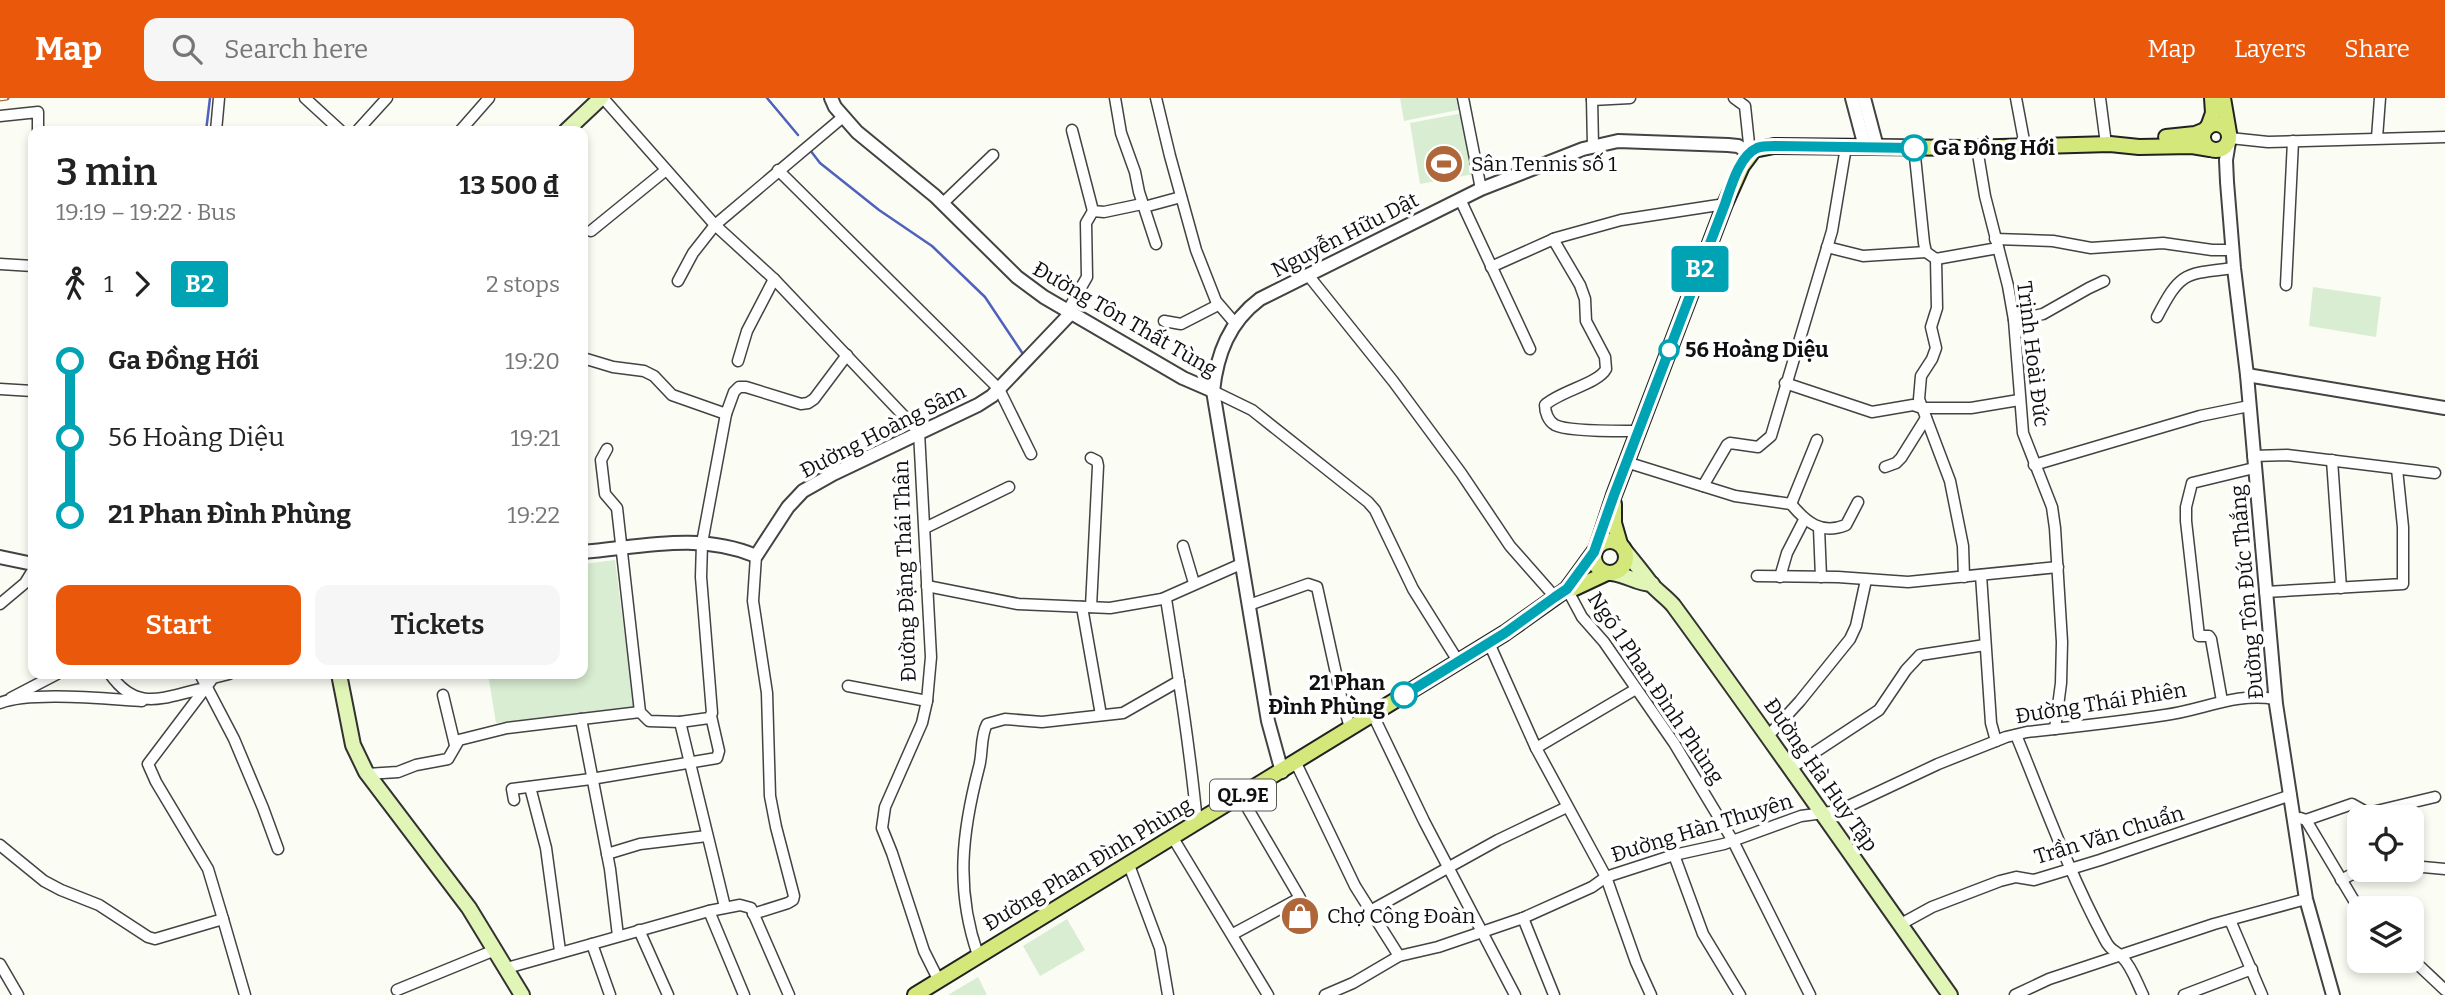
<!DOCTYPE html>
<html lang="en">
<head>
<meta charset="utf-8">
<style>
	:root { --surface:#fff; --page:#f6f6f6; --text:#222; --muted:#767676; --accent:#ea580c }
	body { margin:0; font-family:Bitter,serif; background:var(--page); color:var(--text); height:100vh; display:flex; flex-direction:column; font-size:26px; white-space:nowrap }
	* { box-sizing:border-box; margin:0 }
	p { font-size:23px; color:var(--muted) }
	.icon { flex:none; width:38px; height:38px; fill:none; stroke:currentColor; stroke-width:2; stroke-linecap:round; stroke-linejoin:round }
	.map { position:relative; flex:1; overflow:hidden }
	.sheet { position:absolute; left:28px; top:28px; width:560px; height:553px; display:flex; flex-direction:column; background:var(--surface); border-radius:14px; box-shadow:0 4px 10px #0003 }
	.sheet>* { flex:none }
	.badge { padding:0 14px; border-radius:5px; font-size:24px; line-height:46px }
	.fabs { position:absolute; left:2347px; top:707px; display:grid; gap:14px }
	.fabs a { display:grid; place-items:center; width:77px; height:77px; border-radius:14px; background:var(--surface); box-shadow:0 4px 10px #0003; font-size:35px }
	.map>.badge { position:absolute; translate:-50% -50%; box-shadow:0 0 0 4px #fff }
	.legs { display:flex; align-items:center; gap:10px; height:77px; padding:0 28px; font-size:23px }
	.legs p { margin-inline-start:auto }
	.head { display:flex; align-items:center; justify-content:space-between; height:119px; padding:0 28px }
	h1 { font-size:38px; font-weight:600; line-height:52px }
	.primary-button { display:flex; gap:14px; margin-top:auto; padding:14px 28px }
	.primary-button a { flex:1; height:80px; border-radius:14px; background:var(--accent); color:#fff; font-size:28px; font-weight:600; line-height:80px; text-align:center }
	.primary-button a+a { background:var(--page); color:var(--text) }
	ul { padding:0 28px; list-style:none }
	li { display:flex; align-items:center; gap:24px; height:77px; font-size:26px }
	li i { display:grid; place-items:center; width:10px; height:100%; margin:0 9px; background:currentColor }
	li i::after { content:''; width:18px; height:18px; margin:-9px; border:5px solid; border-radius:50%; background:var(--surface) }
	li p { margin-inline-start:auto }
	li:first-child i { background:linear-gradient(#0000 50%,currentColor 0) }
	li:last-child i { background:linear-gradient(currentColor 50%,#0000 0) }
	header { display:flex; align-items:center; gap:42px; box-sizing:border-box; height:98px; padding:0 35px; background:var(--accent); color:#fff }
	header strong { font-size:33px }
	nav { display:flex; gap:38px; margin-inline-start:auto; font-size:24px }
	.search { width:490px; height:63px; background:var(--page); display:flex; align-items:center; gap:18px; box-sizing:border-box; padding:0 24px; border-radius:14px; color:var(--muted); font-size:26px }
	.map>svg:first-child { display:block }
	.pitch { fill:#d8edd2 }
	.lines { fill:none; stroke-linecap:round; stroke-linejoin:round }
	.stream { stroke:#4f61bd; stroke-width:2.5 }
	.minor-casing { stroke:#434343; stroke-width:13 }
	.tertiary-casing { stroke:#434343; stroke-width:16 }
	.secondary-casing { stroke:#323232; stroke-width:18 }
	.primary-casing { stroke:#212121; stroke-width:18 }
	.minor { stroke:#fff; stroke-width:10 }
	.tertiary { stroke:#fff; stroke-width:12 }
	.secondary { stroke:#e1f5b7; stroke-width:14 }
	.primary { stroke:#d3e77a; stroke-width:14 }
	.rail-casing { stroke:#af6639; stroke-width:5 }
	.rail { stroke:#fff; stroke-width:2.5; stroke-dasharray:8; stroke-linecap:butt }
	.line-1-casing { stroke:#fff; stroke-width:16 }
	.line-1 { stroke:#00a3b4; stroke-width:10 }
	.stop-1-dot { fill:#fff; stroke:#00a3b4; stroke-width:3.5 }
	.labels { text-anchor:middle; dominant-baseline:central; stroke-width:7; stroke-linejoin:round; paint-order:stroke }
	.shield { fill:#fff; stroke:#585858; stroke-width:2 }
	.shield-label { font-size:19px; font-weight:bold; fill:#101010 }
	.stop-label { font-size:21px; font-weight:bold; fill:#101010; stroke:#fff; text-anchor:start }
	.poi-label { font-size:21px; fill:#101010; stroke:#fff; text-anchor:start }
	.street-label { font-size:21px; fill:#101010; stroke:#fff }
</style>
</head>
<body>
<header>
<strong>Map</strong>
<div class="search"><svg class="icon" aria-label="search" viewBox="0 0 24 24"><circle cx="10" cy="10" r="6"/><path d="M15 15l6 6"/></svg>Search here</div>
<nav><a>Map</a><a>Layers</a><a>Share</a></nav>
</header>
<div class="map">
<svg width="2445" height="897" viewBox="0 0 2445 897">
	<rect width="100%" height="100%" fill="#fbfdf4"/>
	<g class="pitch">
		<path d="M1400 0H1461L1463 11 1404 23Z"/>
		<path d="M1463 15 1474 76 1420 86 1410 25Z"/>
		<path d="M2313 189 2381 199 2376 239 2309 228Z"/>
		<path d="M615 462 634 610 496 625 488 576H583V466Z"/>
		<path d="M1067 821 1085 852 1040 878 1023 848Z"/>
		<path d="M978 879 987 897H948Z"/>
	</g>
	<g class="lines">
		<g class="stream">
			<path d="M767 0 798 37"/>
			<path d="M206 33 210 0"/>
			<path d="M810 52 820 65 879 112 932 148 985 199 1023 256"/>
		</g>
		<g class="minor-casing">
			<g id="minor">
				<path d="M305 0 341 33"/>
				<path d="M603 0 715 127 774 181 919 334 931 559 927 603 922 625 885 709 882 730 892 755 924 853 939 883"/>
				<path d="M1115 0 1121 35 1135 74 1139 94 1156 146"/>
				<path d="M1156 0 1170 58 1196 152 1216 203 1234 224"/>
				<path d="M1463 0 1481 91"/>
				<path d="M1592 0 1593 48"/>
				<path d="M1734 0 1745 8 1750 55"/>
				<path d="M2016 0 2025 48"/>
				<path d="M2100 0 2106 46"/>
				<path d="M1592 2 1630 0"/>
				<path d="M0 18 38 14V33"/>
				<path d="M1072 32 1093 113 1104 114 1142 106"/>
				<path d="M216 33 219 0"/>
				<path d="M357 33 387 0"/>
				<path d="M460 33 489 0"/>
				<path d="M2230 40 2268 44 2445 39"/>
				<path d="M2377 40 2380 0"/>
				<path d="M1914 49 1924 145 1926 154 1936 161 1937 210 1931 229 1936 250 1932 261 1921 278 1919 301 1950 383 1963 448 1964 479"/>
				<path d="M1977 50 1985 98 2008 188 2014 222 2023 335 2052 409 2055 430 2062 544 2061 585 2055 631"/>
				<path d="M778 72 999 291 1031 356"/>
				<path d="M1460 101 1530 251"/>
				<path d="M943 105 993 57"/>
				<path d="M1144 109 1181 99"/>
				<path d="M591 133 666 72"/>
				<path d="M1553 141 1580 187 1585 201 1586 223 1605 259 1606 271C1598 286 1560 293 1545 307 1545 314 1548 323 1555 327 1568 334 1621 333 1638 333"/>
				<path d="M1995 141 2053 143 2091 150 2163 145 2212 152H2233"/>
				<path d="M1827 149 1863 158 1926 154"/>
				<path d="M1936 161 1998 150"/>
				<path d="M0 166 33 168"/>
				<path d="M1491 169 1556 140 1621 122 1725 106"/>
				<path d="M1308 177 1393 283 1461 375 1510 448 1555 499"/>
				<path d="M678 183 693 155 715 127 843 19"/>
				<path d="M2286 187 2293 43"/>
				<path d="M1068 212 1087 179 1086 125 1093 113"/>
				<path d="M2157 219C2181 173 2184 176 2234 170"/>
				<path d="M2014 222 2043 216 2089 190 2104 183"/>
				<path d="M1164 223 1181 226 1218 207"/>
				<path d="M583 260 613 269 644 273 654 278 672 297 726 316"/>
				<path d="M738 263 747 233 774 181"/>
				<path d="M1785 285 1872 314 1913 307 1922 310H1971L2019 302"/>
				<path d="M0 291 33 293"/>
				<path d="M1213 293 1252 312 1368 404 1375 412 1413 491 1458 563"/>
				<path d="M607 351 601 362 605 396 617 410 640 614 649 623 680 624 709 620 712 615 701 479 702 445 726 316 734 294 739 289H746L801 306 808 305 814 301 847 257"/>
				<path d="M2253 358 2287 357 2435 375"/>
				<path d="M1091 360 1097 363 1098 368 1091 509"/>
				<path d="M2332 362 2341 490"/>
				<path d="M1626 364 1735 398 1791 406C1806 424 1821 437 1846 427L1858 404"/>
				<path d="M2034 367 2200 318 2249 308"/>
				<path d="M1885 369 1896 365 1901 360 1926 320"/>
				<path d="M1703 388 1727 347 1730 345 1758 349 1771 338 1832 133 1846 49"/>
				<path d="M1791 406 1817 342"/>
				<path d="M925 430 1009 389"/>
				<path d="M1819 430 1821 479"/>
				<path d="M1183 448 1194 485"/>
				<path d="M1981 477 1991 625 1996 643"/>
				<path d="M1757 478 1838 479 1908 484 2058 469"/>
				<path d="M1780 479 1787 455 1804 422"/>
				<path d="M927 488 1018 506 1110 510 1162 501 1241 466"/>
				<path d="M1567 491 1582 519 1604 544 1674 645 1733 743 1810 897"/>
				<path d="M2265 494 2403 486V429L2397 371"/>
				<path d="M1162 501H1166C1178 576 1190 650 1197 725"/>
				<path d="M0 506 25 485 33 472"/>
				<path d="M1249 507 1308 486 1317 489 1341 598 1350 630"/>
				<path d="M1082 509 1101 617"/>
				<path d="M1489 545 1536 650 1606 779 1636 864 1651 897"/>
				<path d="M110 576C138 616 165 598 206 590"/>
				<path d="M200 576 234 641 263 710 278 751"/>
				<path d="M848 588 927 603"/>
				<path d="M443 597 455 647"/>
				<path d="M11 600 57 576"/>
				<path d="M2222 603 2211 541 2209 538H2199L2186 423V409L2192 385 2254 370"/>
				<path d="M0 605C30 593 107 601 142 603"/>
				<path d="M1373 617 1424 723 1515 897"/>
				<path d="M581 621 610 771 618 838"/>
				<path d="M680 624 725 809"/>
				<path d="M1769 637 1800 603 1850 541 1856 528 1866 482"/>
				<path d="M2016 637C2044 705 2069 775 2104 840 2111 854 2114 851 2122 859 2132 869 2137 885 2143 897"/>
				<path d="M1536 650 1636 591"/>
				<path d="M1296 665 1355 788 1399 858"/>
				<path d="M1791 670 1879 612 1906 572 1920 557 1985 547"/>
				<path d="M367 676 398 674 416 667 448 661 459 642 507 630 640 614"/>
				<path d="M530 689 546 750 560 853"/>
				<path d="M514 702 512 691 591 681 717 660 719 653 711 618"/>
				<path d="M2300 720 2306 722 2359 811"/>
				<path d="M2306 722 2352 706 2368 715 2435 699"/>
				<path d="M1173 740 1268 897"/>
				<path d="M0 747 44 783 61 792 99 807 148 839 155 841 223 821 245 897"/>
				<path d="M607 756 640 746 707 738"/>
				<path d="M1674 757 1703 836 1740 897"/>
				<path d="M1129 767 1160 850 1168 897"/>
				<path d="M2412 768 2445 771"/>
				<path d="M2341 782 2360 772"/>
				<path d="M709 813 744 897"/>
				<path d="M1370 813 1498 742 1567 709"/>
				<path d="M753 816 788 805 793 802 794 798 776 729 770 698 767 595 753 503 756 458"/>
				<path d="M1523 820 1554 897"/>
				<path d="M223 821 208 771 156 684 148 666 213 580 229 576"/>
				<path d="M2230 822 2262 897"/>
				<path d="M1901 826 1932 809 2000 783 2016 779 2034 782 2100 762 2291 697"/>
				<path d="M639 832 668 897"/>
				<path d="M1233 836 1300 800 1241 699"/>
				<path d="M592 846 610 897"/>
				<path d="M978 857C955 791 962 734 979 669 983 655 980 639 987 626L1005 621 1042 624 1123 615 1179 583"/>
				<path d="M2412 861 2445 892"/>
				<path d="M0 866 18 897"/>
				<path d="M507 870 709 813 740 807 751 810 789 897"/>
				<path d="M397 892 495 852"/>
				<path d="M1325 897 1353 885 1399 858 1438 849 1523 820 1592 789 1606 779 1674 757 1724 746 1801 718 1838 713 1938 666 2006 639 2027 634C2073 629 2119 624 2165 617 2203 612 2236 594 2275 601"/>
				<path d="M2015 897 2049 881 2214 826 2306 801"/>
				<path d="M2184 897 2252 871"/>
			</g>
		</g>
		<g class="tertiary-casing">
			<g id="tertiary">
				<path d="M831 0 835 9 857 34 935 98 1017 179 1044 199 1183 280 1213 293"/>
				<path d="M1852 0 1865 49"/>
				<path d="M1864 0 1877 49"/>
				<path d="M2229 44 2226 62 2227 84 2234 170 2247 277 2276 606 2306 801 2333 897"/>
				<path d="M2247 277 2445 310"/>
				<path d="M583 454C642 449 699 434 756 458L788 409 803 393 833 376 978 307 992 298 1072 214"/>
				<path d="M0 459 33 466"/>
				<path d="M1282 674 1268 623 1213 293C1217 256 1229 224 1260 201L1481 91 1583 51 1618 43 1728 47 1738 48 1750 55"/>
			</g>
		</g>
		<g class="secondary-casing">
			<g id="secondary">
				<path d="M566 33 601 0"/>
				<path d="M1625 453C1634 464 1643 475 1651 486 1657 493 1666 499 1673 507 1767 635 1858 767 1950 897"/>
				<path d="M1611 475C1626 476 1637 486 1652 486"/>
				<path d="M339 576 353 647 366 674 469 810 522 897"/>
			</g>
		</g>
		<g class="primary-casing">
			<g id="primary">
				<path d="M2223 0 2229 35"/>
				<circle cx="2216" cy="39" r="13"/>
				<path d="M2208 29 2213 15 2212 0"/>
				<path d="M2166 39 2195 36 2205 32"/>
				<path d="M1614 406V425L1620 446"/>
				<circle cx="1610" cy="459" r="16"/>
				<path d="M1597 449 1614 397 1725 106 1742 68 1754 52 1774 48 1966 50 2110 46 2139 49 2192 48 2210 51"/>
				<path d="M1567 491 1575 490 1607 475"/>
				<path d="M915 897 1505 535 1567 491 1594 454"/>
			</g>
		</g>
		<use href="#minor" class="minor"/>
		<use href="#tertiary" class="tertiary"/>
		<use href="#secondary" class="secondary"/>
		<use href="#primary" class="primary"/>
		<g class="rail-casing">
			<path id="rail" d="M0 1 7 0"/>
		</g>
		<use href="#rail" class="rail"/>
	</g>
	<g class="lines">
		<g class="line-1-casing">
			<path id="line-1" d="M1404 597 1505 535 1555 499 1567 491 1594 454 1614 397 1725 106C1731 89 1739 58 1757 50 1762 48 1768 48 1774 48L1914 50"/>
		</g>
		<use href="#line-1" class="line-1"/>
	</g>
	<defs>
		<g id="stadium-disc" transform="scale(2.0125)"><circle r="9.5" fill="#af6639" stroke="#fff"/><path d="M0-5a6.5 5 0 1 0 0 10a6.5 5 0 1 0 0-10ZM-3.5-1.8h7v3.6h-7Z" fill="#fff"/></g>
		<g id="shop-disc" transform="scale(2.0125)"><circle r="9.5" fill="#af6639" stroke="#fff"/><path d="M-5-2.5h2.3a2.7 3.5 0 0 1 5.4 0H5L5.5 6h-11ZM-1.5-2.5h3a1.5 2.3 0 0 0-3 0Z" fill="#fff"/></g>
	</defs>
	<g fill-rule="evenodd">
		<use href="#stadium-disc" x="1444" y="66"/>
		<use href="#shop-disc" x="1300" y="818"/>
	</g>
	<g class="stop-1-dot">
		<circle cx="1914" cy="50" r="12"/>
		<circle cx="1669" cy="252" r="9"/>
		<circle cx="1404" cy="597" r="12"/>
	</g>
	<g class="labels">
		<rect class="shield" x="1210" y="681.5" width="66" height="31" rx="5"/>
		<g class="shield-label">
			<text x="1243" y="697">QL.9E</text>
		</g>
		<g class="stop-label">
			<text x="1933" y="50">Ga Đồng Hới</text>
			<text x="1685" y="252">56 Hoàng Diệu</text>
			<text x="1385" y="585" text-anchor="end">21 Phan<tspan x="1385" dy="24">Đình Phùng</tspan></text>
		</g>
		<g class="poi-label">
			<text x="1471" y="66">Sân Tennis số 1</text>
			<text x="1327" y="818">Chợ Công Đoàn</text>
		</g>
		<g class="street-label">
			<text transform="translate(1345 137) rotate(-27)">Nguyễn Hữu Dật</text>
			<text transform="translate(1125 221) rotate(30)">Đường Tôn Thất Tùng</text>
			<text transform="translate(2033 256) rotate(83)">Trịnh Hoài Đức</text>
			<text transform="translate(883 333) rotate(-27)">Đường Hoàng Sâm</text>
			<text transform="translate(905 473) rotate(-92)">Đường Đặng Thái Thân</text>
			<text transform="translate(2247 494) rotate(-95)">Đường Tôn Đức Thắng</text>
			<text transform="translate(1656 590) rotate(56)">Ngõ 1 Phan Đình Phùng</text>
			<text transform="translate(2101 605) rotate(-9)">Đường Thái Phiên</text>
			<text transform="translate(1821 677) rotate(55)">Đường Hà Huy Tập</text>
			<text transform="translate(1702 730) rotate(-17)">Đường Hàn Thuyên</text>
			<text transform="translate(2109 737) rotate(-17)">Trần Văn Chuẩn</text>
			<text transform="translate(1088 766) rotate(-31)">Đường Phan Đình Phùng</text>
		</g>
	</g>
</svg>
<div class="fabs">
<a><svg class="icon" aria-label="locate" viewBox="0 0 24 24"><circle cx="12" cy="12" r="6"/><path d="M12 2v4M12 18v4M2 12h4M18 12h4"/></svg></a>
<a><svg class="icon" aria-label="layers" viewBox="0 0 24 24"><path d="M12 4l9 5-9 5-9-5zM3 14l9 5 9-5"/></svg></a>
</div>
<b class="badge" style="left:1700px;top:171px;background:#00a3b4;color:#fff">B2</b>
<section class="sheet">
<div class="head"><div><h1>3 min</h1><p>19:19 – 19:22 · Bus</p></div><b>13 500 ₫</b></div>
<div class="legs"><svg class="icon" aria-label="walk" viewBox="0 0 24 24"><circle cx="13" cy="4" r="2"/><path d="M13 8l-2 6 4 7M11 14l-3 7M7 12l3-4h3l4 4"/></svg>1<svg class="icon" aria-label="forward" viewBox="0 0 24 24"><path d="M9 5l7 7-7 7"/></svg><b class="badge" style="background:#00a3b4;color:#fff">B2</b><p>2 stops</p></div>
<ul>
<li><i style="color:#00a3b4"></i><b>Ga Đồng Hới</b><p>19:20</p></li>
<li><i style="color:#00a3b4"></i><span>56 Hoàng Diệu</span><p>19:21</p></li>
<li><i style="color:#00a3b4"></i><b>21 Phan Đình Phùng</b><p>19:22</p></li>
</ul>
<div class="primary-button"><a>Start</a><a>Tickets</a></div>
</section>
</div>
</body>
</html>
